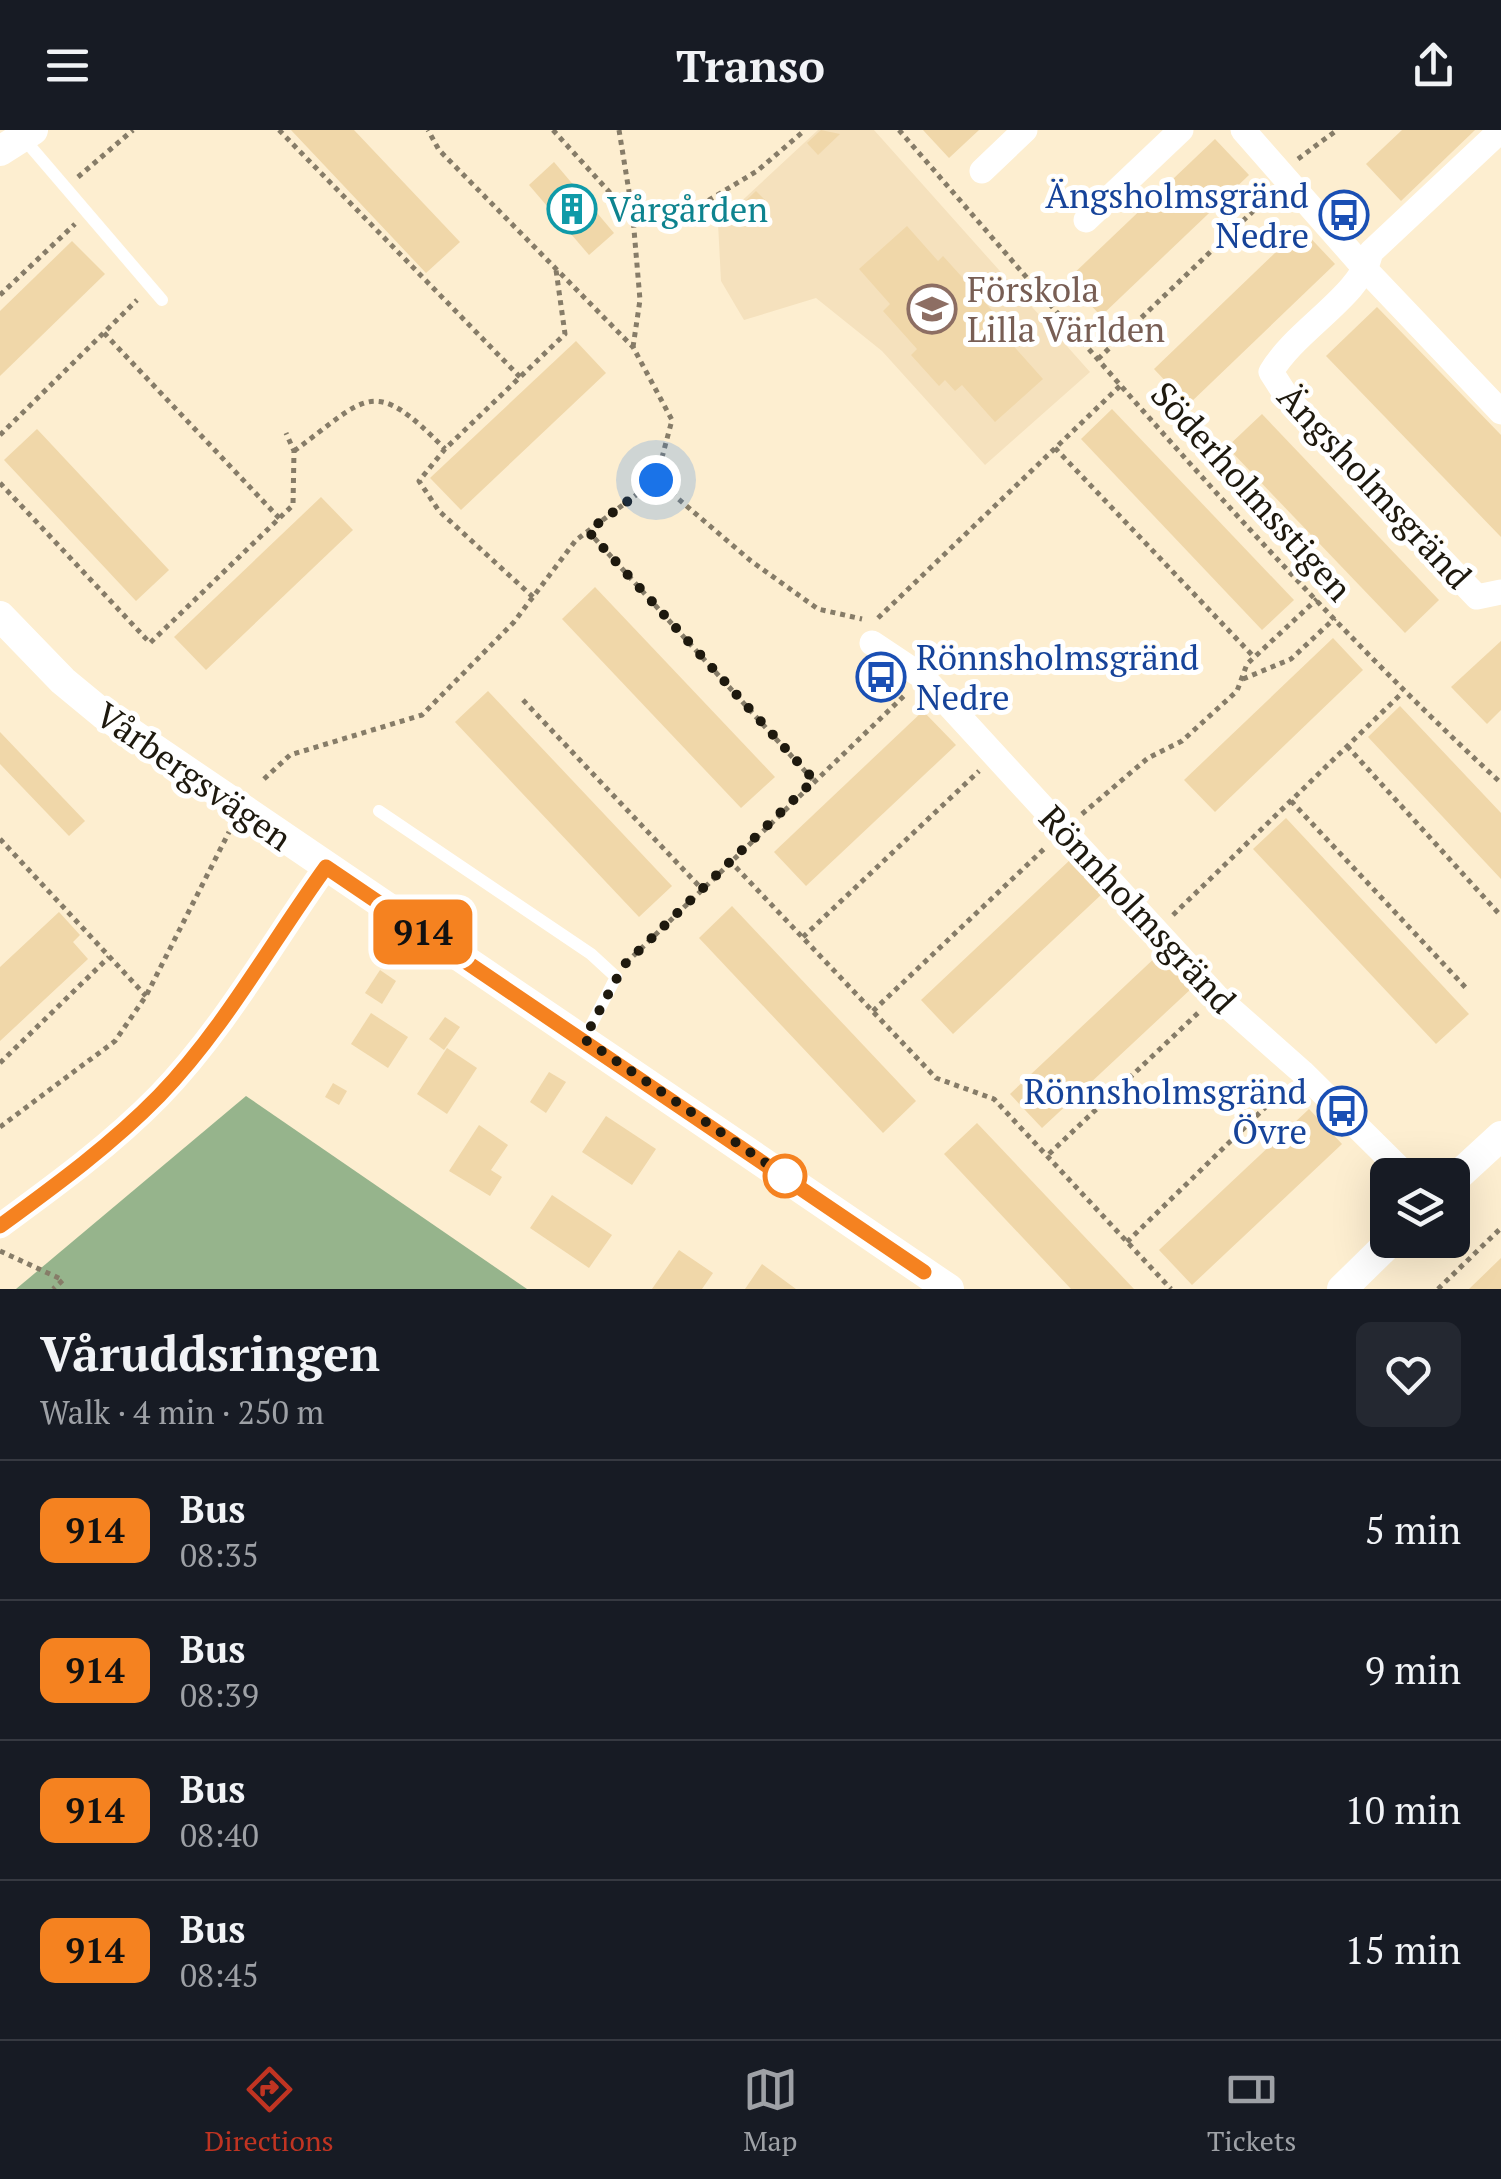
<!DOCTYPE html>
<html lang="en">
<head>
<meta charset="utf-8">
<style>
	:root { --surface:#171b24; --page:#242831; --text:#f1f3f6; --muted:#9ea1a6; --line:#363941; --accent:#c03422 }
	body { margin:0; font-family:"PT Serif",serif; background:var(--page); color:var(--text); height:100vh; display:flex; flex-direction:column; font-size:38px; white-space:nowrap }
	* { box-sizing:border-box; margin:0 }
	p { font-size:32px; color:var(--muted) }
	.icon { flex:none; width:55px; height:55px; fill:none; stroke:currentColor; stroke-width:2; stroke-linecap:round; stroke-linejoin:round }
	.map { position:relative; height:1159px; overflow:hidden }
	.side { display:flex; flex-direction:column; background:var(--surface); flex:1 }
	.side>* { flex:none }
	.badge { padding:0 20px; border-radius:15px; font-size:35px; line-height:65px }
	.fabs { position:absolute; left:1370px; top:1028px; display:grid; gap:20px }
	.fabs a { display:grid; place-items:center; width:100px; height:100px; border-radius:15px; background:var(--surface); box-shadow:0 10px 40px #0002; font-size:50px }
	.you { position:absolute; width:50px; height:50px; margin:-25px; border:8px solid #fff; border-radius:50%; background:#1a73e8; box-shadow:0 0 0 15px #1a73e833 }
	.map>.badge { position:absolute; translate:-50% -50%; box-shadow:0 0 0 5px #fff }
	.round { display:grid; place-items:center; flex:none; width:105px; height:105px; border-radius:15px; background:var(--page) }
	.headline { display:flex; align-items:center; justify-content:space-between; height:170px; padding:0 40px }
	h1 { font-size:48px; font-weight:700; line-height:75px }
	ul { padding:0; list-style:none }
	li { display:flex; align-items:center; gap:30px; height:140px; padding:0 40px; border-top:2px solid var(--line) }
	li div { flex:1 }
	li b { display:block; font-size:38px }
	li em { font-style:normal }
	li .badge { min-width:110px; font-weight:700; text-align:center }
	header { display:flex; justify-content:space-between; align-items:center; height:130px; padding:0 40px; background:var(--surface); font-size:45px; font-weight:700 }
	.tab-bar { display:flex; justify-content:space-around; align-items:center; height:140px; border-top:2px solid var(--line); background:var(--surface); font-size:28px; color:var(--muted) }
	.tab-bar a { display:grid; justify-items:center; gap:5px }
	.tab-bar .active { color:var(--accent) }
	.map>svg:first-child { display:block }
	.built { fill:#f5e1bd }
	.forest { fill:#96b48c }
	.building { fill:#f0d7a9 }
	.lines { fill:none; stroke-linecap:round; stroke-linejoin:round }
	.path { stroke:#867c68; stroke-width:5; stroke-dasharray:5 5; stroke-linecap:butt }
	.service { stroke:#fff; stroke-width:12 }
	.minor { stroke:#fff; stroke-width:25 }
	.tertiary { stroke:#fff; stroke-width:30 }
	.line-casing { stroke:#fff; stroke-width:22 }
	.line { stroke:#f58220; stroke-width:15 }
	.walk { stroke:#1e190e; stroke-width:10; stroke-dasharray:0 18 }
	.stop-dot { fill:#fff; stroke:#f58220; stroke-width:5 }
	.labels { text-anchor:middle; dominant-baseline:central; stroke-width:10; stroke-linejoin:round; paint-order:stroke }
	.transit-label { font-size:35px; fill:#164399; stroke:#fff; text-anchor:end }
	.culture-label { font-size:35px; fill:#0d838f; stroke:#fff; text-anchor:start }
	.education-label { font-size:35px; fill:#785e54; stroke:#fff; text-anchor:start }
	.street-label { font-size:35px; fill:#1e190e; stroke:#fff }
</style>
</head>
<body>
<header><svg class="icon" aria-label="menu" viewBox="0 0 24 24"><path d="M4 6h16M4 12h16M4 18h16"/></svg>Transo<svg class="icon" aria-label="share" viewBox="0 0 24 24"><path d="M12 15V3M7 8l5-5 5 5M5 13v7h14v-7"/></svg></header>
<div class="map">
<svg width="1501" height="1159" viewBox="0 0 1501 1159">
	<rect width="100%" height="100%" fill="#fdeed0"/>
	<path class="built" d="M818 0H874L1090 242 985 335 882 221 816 168 744 190 721 151 718 93Z"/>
	<path class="forest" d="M246 966 527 1159H16Z"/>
	<g class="building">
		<path d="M291 0H354L460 112 426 143Z"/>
		<path d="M821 0 840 4 818 25 807 13Z"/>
		<path d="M923 0H979L949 28Z"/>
		<path d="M1402 0H1475L1401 71 1366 34Z"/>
		<path d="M1215 9 1249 45 1101 186 1067 150Z"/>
		<path d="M554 32 614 103 589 125 529 55Z"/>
		<path d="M756 61 767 72 746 92 735 81Z"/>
		<path d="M907 96 938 131 943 126 1017 208 1011 213 1043 249 995 292 962 255 955 261 945 250 939 256 911 225 917 219 883 181 890 174 859 139Z"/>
		<path d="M1301 98 1335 134 1188 275 1154 239Z"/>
		<path d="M72 111 105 144 0 246V181Z"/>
		<path d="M1377 177 1501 305V407L1326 226Z"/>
		<path d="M576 211 606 243 461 380 430 348Z"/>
		<path d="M1112 279 1294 470 1262 500 1081 309Z"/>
		<path d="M1262 284 1439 470 1405 503 1227 317Z"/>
		<path d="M37 299 169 440 136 471 4 330Z"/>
		<path d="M321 367 353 400 206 540 174 507Z"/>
		<path d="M595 457 775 647 741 678 562 489Z"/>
		<path d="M1333 508 1363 540 1215 682 1184 650Z"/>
		<path d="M1501 511V580L1487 594 1451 557Z"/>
		<path d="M488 561 672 756 639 787 455 592Z"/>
		<path d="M1400 576 1501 683V749L1368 607Z"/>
		<path d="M923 581 956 615 806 756 774 722Z"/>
		<path d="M0 602 85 691 69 706 0 634Z"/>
		<path d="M1286 688 1469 884 1436 914 1253 719Z"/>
		<path d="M1071 729 1103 763 953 904 921 870Z"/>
		<path d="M732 776 916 971 883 1003 699 808Z"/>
		<path d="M59 782 80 805 73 812 88 829 0 911V837Z"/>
		<path d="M1160 823 1192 858 1042 998 1010 964Z"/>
		<path d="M380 840 396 851 382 874 365 863Z"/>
		<path d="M371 883 408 907 388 938 351 914Z"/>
		<path d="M445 887 460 897 444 920 429 909Z"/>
		<path d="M447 918 477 938 447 984 417 964Z"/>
		<path d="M549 942 566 952 546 983 530 972Z"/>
		<path d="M333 953 347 961 339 975 325 967Z"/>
		<path d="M1309 979 1342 1014 1192 1155 1159 1120Z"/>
		<path d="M606 986 656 1019 632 1055 582 1022Z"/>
		<path d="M977 993 1134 1159H1071L944 1024Z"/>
		<path d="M479 995 508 1015 491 1040 502 1047 490 1066 449 1041Z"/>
		<path d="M552 1065 612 1105 589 1138 530 1098Z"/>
		<path d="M679 1120 713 1143 702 1159H652Z"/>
		<path d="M1501 1128V1159H1469Z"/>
		<path d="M762 1134 796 1159H745Z"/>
	</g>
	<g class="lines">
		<g class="path">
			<path d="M279 0 520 247"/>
			<path d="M553 0 633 88"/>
			<path d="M619 0 633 86"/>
			<path d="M899 0C1093 223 1284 453 1501 653"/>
			<path d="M1298 29 1337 0"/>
			<path d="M78 47 133 0"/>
			<path d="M0 165 75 94"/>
			<path d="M104 203 281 390"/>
			<path d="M633 217 640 170 633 88 681 87 757 41 805 0"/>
			<path d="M1098 229 1270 65"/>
			<path d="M0 305 137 170"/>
			<path d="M1055 318 1254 527"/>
			<path d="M294 321C369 266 372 245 445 319"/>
			<path d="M656 350 751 431 818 479 862 489"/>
			<path d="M0 353 150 513 293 375 294 321 286 303"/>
			<path d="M588 401 814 651"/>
			<path d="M533 467 439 381 419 351 445 319 565 204 556 140"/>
			<path d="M878 488 1121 255"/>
			<path d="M1243 549 1291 529 1335 488"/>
			<path d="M523 570 700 757"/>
			<path d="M1347 616 1501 786"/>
			<path d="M264 649 290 625 422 585 514 492 576 410 656 350 672 290 633 217 439 20 428 0"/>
			<path d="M1291 671 1466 858"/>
			<path d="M1082 684 1148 628 1182 611 1237 561 1247 534 1317 469"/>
			<path d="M0 709 146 866"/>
			<path d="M729 730 936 948 994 969 1171 1159"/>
			<path d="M1173 785 1402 563"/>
			<path d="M803 807 979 641"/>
			<path d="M626 833 907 563"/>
			<path d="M873 881 1045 718"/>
			<path d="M0 933 109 827"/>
			<path d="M0 997 115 911 146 866 229 702"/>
			<path d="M1049 1024 1199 882"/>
			<path d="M1127 1112 1283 960"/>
			<path d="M0 1121 63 1150 53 1159"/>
			<path d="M1438 1159 1501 1098"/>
		</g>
		<g class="service">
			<path d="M24 9 162 170"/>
			<path d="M379 681 591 824 616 847 584 909"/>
		</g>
		<g class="minor">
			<path d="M1243 0 1367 141 1501 282"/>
			<path d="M1501 0 1371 122C1361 166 1296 199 1271 242L1289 270 1477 467 1501 462"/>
			<path d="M982 41 1025 0"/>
			<path d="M1086 90 1181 0"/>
			<path d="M872 513 923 547 1216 866 1302 942 1406 1045"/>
			<path d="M0 1096C56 1055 111 1015 159 966 224 899 272 813 326 737"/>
		</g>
		<g class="tertiary">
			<path d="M0 21 33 0"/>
			<path d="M0 486 63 551 103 584 949 1159"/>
			<path d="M1452 1051 1501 1006"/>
			<path d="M1342 1159 1392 1110"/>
		</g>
	</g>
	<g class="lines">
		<g class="line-casing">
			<path id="line" d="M0 1096C56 1055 111 1015 159 966 224 899 271 813 326 737L924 1142"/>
		</g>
		<use href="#line" class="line"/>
		<path class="walk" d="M656 350 588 401 814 650 624 835 584 909 785 1046"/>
	</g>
	<defs>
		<g id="building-ring" transform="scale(2.5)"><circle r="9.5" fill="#fff" stroke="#0f9aa8" stroke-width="1.5"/><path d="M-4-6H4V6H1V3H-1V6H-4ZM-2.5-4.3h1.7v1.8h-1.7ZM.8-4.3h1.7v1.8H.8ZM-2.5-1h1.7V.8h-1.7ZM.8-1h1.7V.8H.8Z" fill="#0f9aa8"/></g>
		<g id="bus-ring" transform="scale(2.5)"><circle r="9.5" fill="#fff" stroke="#1a4fb4" stroke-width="1.5"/><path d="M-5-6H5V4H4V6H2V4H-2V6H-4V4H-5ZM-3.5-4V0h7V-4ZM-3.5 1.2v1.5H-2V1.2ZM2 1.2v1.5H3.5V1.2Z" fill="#1a4fb4"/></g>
		<g id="school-ring" transform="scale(2.5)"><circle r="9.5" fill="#fff" stroke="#8d6e63" stroke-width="1.5"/><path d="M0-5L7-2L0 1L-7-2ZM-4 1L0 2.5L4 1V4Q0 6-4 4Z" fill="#8d6e63"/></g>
	</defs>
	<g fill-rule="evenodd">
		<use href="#building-ring" x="572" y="79"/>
		<use href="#bus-ring" x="1344" y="85"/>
		<use href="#school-ring" x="932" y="179"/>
		<use href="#bus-ring" x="881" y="547"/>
		<use href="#bus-ring" x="1342" y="981"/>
	</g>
	<circle class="stop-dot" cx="785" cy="1046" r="20"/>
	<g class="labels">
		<g class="transit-label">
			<text x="1309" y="65">Ängsholmsgränd<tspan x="1309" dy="40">Nedre</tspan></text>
			<text x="916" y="527" text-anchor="start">Rönnsholmsgränd<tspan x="916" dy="40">Nedre</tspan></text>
			<text x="1307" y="961">Rönnsholmsgränd<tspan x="1307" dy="40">Övre</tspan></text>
		</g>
		<g class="culture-label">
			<text x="607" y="79">Vårgården</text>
		</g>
		<g class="education-label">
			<text x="967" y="159">Förskola<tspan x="967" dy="40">Lilla Världen</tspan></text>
		</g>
		<g class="street-label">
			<text transform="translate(1375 356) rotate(47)">Ängsholmsgränd</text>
			<text transform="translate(1252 361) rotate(48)">Söderholmsstigen</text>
			<text transform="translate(194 646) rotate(35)">Vårbergsvägen</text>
			<text transform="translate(1138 779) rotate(47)">Rönnholmsgränd</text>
		</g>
	</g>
</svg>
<div class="fabs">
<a><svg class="icon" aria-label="layers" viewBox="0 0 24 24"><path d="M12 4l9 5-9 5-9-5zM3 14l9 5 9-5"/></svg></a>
</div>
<div class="you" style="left:656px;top:350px"></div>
<b class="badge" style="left:423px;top:802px;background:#f58220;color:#111">914</b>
</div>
<section class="side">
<div class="headline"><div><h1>Våruddsringen</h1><p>Walk · 4 min · 250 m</p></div><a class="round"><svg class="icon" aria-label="heart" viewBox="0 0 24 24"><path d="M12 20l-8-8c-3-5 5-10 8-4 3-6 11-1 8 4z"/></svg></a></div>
<ul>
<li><span class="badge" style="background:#f58220;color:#111">914</span><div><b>Bus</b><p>08:35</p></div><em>5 min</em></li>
<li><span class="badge" style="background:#f58220;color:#111">914</span><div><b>Bus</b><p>08:39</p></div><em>9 min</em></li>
<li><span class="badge" style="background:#f58220;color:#111">914</span><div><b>Bus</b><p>08:40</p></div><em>10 min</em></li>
<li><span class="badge" style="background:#f58220;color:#111">914</span><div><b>Bus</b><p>08:45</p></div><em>15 min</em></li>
</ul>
</section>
<nav class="tab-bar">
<a class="active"><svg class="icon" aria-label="directions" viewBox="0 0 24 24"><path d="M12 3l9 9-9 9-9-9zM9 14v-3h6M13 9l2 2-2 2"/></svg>Directions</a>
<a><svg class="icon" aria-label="map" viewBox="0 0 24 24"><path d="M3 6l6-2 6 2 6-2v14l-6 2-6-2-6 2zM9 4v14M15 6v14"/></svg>Map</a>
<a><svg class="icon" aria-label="tickets" viewBox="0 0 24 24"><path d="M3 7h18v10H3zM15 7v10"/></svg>Tickets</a>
</nav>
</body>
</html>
